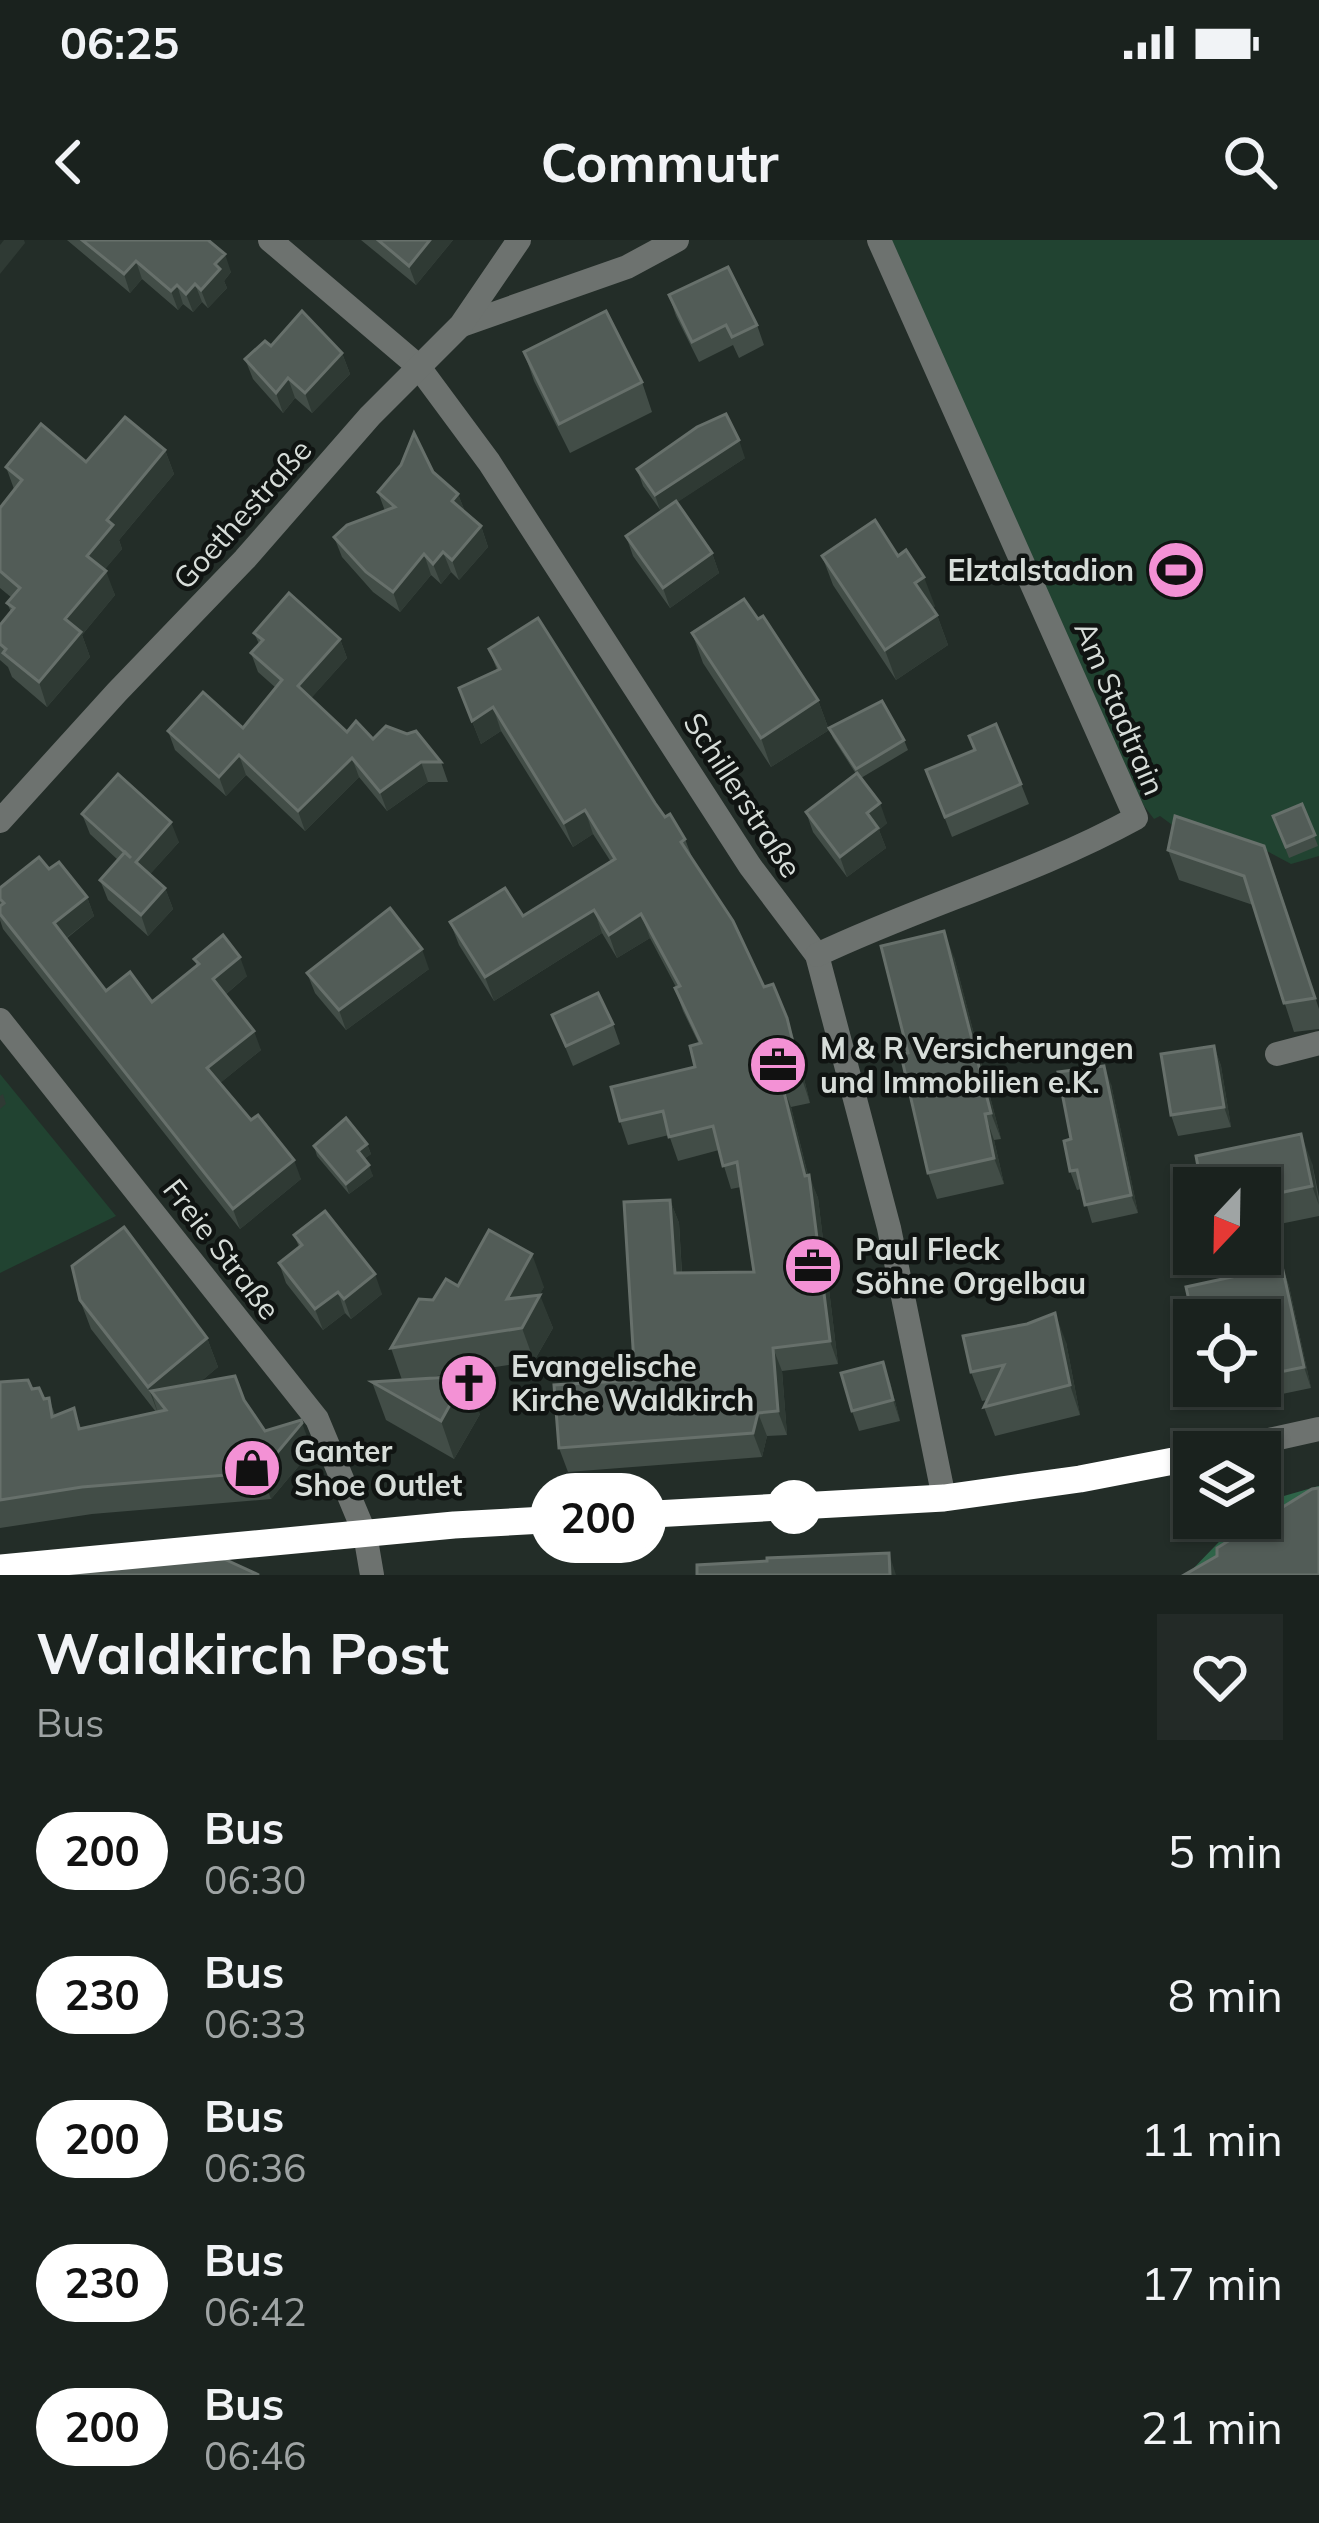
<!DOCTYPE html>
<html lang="en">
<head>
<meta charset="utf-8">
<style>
	:root { --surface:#1a221e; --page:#232a27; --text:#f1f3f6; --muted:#9fa4a4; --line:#383f3c }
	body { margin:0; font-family:Mulish,sans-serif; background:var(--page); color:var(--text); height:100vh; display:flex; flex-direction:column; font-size:45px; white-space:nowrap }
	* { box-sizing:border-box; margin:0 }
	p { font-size:39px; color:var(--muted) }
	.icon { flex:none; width:66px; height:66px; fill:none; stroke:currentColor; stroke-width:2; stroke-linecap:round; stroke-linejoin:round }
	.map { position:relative; height:1335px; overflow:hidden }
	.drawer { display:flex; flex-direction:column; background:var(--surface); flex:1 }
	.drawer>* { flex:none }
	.badge { padding:0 24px; border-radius:39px; font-size:42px; line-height:78px }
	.needle { width:78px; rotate:202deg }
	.fabs { position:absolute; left:1173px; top:927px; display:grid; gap:24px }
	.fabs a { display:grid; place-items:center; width:108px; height:108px; border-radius:0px; background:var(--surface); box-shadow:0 3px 9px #0004,0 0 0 3px var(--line); font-size:60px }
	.map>.badge { position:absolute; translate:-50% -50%; box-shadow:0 0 0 6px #fff }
	.round { display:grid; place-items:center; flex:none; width:126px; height:126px; border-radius:0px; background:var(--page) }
	.overview { display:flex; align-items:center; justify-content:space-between; height:204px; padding:0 36px }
	h1 { font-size:57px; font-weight:700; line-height:90px }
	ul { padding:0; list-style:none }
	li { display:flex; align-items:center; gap:36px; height:144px; padding:0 36px }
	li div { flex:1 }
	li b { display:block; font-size:45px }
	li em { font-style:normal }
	li .badge { min-width:132px; font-weight:700; text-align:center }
	.status { display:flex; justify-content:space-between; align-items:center; height:84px; padding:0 60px; background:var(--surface); direction:ltr }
	.status svg { height:33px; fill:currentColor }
	header { display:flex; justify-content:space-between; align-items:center; height:156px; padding:0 36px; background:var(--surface); font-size:54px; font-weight:700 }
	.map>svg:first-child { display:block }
	.green { fill:#214331 }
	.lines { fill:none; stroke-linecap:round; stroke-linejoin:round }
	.stream { stroke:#2e6448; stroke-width:10 }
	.minor { stroke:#6d726f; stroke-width:24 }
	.tertiary { stroke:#6d726f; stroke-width:24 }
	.wall { fill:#424d47 }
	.shaded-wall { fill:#2f3a34 }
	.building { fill:#525c57; stroke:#67706b; stroke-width:3 }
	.line-casing { stroke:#fff; stroke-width:27 }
	.line { stroke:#fff; stroke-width:18 }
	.stop-dot { fill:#fff; stroke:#fff; stroke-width:6 }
	.labels { text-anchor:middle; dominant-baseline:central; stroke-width:9; stroke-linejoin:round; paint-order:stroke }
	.street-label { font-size:30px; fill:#d7ddd9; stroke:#101412 }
	.poi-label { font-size:30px; font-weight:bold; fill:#d7ddd9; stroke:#101412; text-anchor:start }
</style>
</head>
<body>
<div class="status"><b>06:25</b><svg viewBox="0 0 49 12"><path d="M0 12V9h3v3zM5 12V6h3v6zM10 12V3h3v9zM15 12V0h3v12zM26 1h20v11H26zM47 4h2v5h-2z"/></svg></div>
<header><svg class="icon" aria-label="back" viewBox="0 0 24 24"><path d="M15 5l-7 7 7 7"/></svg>Commutr<svg class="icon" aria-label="search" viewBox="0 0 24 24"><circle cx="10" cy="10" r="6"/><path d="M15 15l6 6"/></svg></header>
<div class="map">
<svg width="1319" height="1335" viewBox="0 0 1319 1335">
	<rect width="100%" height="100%" fill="#232d28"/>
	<g class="green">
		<path d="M879 0H1319V616L1291 624 1252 603 1175 587 1160 576 1154 579 1144 566Z"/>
		<path d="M0 834 116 976 0 1033Z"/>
	</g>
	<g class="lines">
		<g class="stream">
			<path d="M1260 1268 1319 1251"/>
			<path d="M1194 1335 1249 1278"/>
		</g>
		<g class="minor">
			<path d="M270 0 418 126 489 222 750 626 817 715 889 988 944 1258"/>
			<path d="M462 85 627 27 677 0"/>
			<path d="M0 581 117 452 245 319 370 176 461 85 519 0"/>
			<path d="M817 715C922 665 1034 634 1136 578L879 0"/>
			<path d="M0 780 317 1179 365 1294 372 1335"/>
			<path d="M1277 814 1319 803"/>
		</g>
		<g class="tertiary">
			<path d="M1215 1212 1319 1189"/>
			<path d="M0 1328 454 1285 944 1258 1080 1239 1194 1217"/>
		</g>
	</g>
	<g class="wall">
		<path d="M67 0H208L231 32 224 41 227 48 208 68 202 62 193 72 183 64 178 70 142 39 130 53Z"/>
		<path d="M361 0H453L416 45Z"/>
		<path d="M669 55 757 85 764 105 739 118 733 105 699 122 676 76Z"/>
		<path d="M271 106 342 113 350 134 312 173 295 158 283 173 253 139 245 119Z"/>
		<path d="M524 112 642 142 652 172 570 213 534 141Z"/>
		<path d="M165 210 174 234 119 300 122 309 104 330 115 355 82 395 90 417 47 467 12 437 8 427 0 420V385L11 372 7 363 12 358 0 348V268L14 249 6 227 86 222Z"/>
		<path d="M745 218 677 262 712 313 719 333 670 368 633 316 626 296 661 271 643 246 637 229Z"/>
		<path d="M433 232 458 254 465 272 481 286 488 307 459 340 451 332 441 344 431 335 400 372 373 352 342 317 334 297 385 271 378 252Z"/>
		<path d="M822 316 935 366 932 368 937 375 948 405 896 440 833 345Z"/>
		<path d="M758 379 818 460 829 490 771 527 703 423 692 393Z"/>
		<path d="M254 393 340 399 347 418 311 458 347 492 441 522 448 542H428L387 571 359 537 305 591 246 535 226 556 175 510 168 491 243 488 276 448 258 432 251 413 259 404Z"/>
		<path d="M489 409 655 563 685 599 693 620 795 802 810 863 791 867 808 935 818 958 838 1124 782 1131 787 1195 767 1196 762 1217 568 1232 559 1208 635 1140 670 960 679 983 682 1033 754 1032 741 947 731 949 719 910 678 921 669 895 628 905 620 881 695 827 699 804 683 771 675 748 676 747 650 698 617 718 602 693 494 761 459 705 450 682 523 676 611 622 593 594 573 607 501 491 481 504 459 448 497 430Z"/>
		<path d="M829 488 904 500 908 510 861 538 887 583 879 590 886 608 847 637 813 592 806 572 856 534 833 498Z"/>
		<path d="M974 510 1021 544 1029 564 952 597 926 530Z"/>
		<path d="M1302 564 1318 606 1289 618 1273 576Z"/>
		<path d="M82 574 179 602 150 634 165 648 173 669 148 696 108 660 100 640 118 620 90 594Z"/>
		<path d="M1168 610 1275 635 1319 769V789L1294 792 1253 665 1179 640Z"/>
		<path d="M49 629 87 657 94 676 66 699 106 751 152 762 197 726 194 719 247 736 225 755 261 810 220 843 301 939 240 989 3 689 0 680V648Z"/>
		<path d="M954 717 1001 899 994 900 1004 944 937 959 928 933 908 813Z"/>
		<path d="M429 729 346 790 315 753 307 733Z"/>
		<path d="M552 775 613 784 620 804 573 826Z"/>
		<path d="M1214 806 1221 826 1231 887 1178 896 1171 875Z"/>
		<path d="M1111 844 1138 973 1092 983 1082 949 1077 950 1070 931 1071 899Z"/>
		<path d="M367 904 371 914 364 919 373 936 349 954 317 916 314 906Z"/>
		<path d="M1312 923 1319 957V976L1260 988V948Z"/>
		<path d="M294 995 382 1054 351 1079 345 1073 323 1090 286 1043 279 1023 299 1007Z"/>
		<path d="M1282 1026 1289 1046 1311 1148 1223 1166 1217 1148 1200 1152 1198 1146H1260V1080Z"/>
		<path d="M458 1046 544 1047 539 1055 553 1088 534 1121 424 1138 480 1174 454 1219 386 1180 372 1142 402 1140 391 1108 433 1060Z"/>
		<path d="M80 1060 207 1098 218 1127 200 1142 244 1160 265 1191 312 1210 271 1259 92 1274 0 1288V1142L32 1149 44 1159 49 1158 55 1175 74 1168 81 1188 156 1172 91 1089Z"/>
		<path d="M1066 1102 1080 1175 995 1196 984 1167 987 1160 982 1161 971 1132Z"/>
		<path d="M890 1142 900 1181 859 1191 852 1171Z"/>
	</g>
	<g class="shaded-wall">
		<path d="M4 0H24L25 3 0 34V5Z"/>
		<path d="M430 0H453L416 45 409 26Z"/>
		<path d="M225 14 231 32 224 41 227 48 208 68 201 50 215 24Z"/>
		<path d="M136 21 142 39 130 53 124 34Z"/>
		<path d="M195 44 202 62 193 72 186 54Z"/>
		<path d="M177 45 183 64 178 70 171 51Z"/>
		<path d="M342 113 350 134 312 173 305 153Z"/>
		<path d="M288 138 295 158 283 173 276 153Z"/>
		<path d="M739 200 745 218 661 273 655 255Z"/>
		<path d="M165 210 174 234 119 300 122 309 96 340 87 316 107 280Z"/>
		<path d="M458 254 466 274 452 261Z"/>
		<path d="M481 286 488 307 459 340 452 320Z"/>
		<path d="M443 312 451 332 441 344 433 324Z"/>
		<path d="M712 313 719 333 670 368 663 348Z"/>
		<path d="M424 314 431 335 400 372 393 352Z"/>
		<path d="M106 331 115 355 82 395 90 417 47 467 39 442 65 379Z"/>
		<path d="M924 337 935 366 926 372 915 343Z"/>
		<path d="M937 375 948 405 896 440 885 410Z"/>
		<path d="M340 399 347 418 305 465 298 446Z"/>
		<path d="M818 460 829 490 771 527 761 498Z"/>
		<path d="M493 467 501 491 481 504 472 481Z"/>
		<path d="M239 515 246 535 226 556 219 537Z"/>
		<path d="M352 518 359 537 305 591 298 571Z"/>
		<path d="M421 522 428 542 387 571 380 552Z"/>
		<path d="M880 563 887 583 879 590 886 608 847 637 840 617 867 573Z"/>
		<path d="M585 570 593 594 573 607 564 583Z"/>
		<path d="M171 582 179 602 143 642 136 622Z"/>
		<path d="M165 648 173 669 148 696 141 675Z"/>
		<path d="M87 657 94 676 61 702 54 683Z"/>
		<path d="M594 670 602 693 494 761 485 737Z"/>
		<path d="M641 674 650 698 617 718 609 695Z"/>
		<path d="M944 691 954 717 1001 899 991 873Z"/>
		<path d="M422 709 429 729 346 790 339 770Z"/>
		<path d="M240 717 247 736 220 759 213 739Z"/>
		<path d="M787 778 795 802 810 863 802 839Z"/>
		<path d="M254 791 261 810 214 848 207 828Z"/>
		<path d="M1214 806 1221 826 1231 887 1224 867Z"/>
		<path d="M1104 826 1111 844 1138 973 1131 955Z"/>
		<path d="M782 844 791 867 811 948 809 935 818 958 838 1124 830 1101 805 936Z"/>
		<path d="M3 854 6 864 0 869V856Z"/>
		<path d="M985 874 994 900 1004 944 994 918Z"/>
		<path d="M1301 894 1312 923 1319 965 1312 946Z"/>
		<path d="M367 904 371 914 362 921 358 911Z"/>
		<path d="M294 920 301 939 240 989 233 969Z"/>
		<path d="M369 925 373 936 349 954 346 944Z"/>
		<path d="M670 960 679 983 683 1056 675 1033Z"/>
		<path d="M532 1014 544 1047 521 1088 507 1059Z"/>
		<path d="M1282 1026 1289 1046 1311 1148 1304 1127Z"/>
		<path d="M375 1034 382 1054 351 1079 344 1059Z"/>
		<path d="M338 1052 345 1073 323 1090 315 1069Z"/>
		<path d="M540 1055 553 1088 534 1121 522 1088Z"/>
		<path d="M1055 1073 1066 1102 1080 1175 1070 1145Z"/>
		<path d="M207 1098 218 1127 166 1171 151 1151 159 1176 148 1147Z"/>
		<path d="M773 1108 782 1131 787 1195 778 1171Z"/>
		<path d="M883 1122 890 1142 900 1181 893 1160Z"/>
		<path d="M466 1136 480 1174 454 1219 441 1181Z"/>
		<path d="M758 1173 767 1196 762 1217 753 1193Z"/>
		<path d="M302 1183 312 1210 271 1259 261 1232Z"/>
		<path d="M889 1313 896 1335H890Z"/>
	</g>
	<g class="building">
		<path d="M82 0H208L225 14 215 24 220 29 201 50 195 44 186 54 177 45 171 51 136 21 124 34Z"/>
		<path d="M378 0H430L409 26Z"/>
		<path d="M728 27 757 85 732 97 726 85 692 102 669 55Z"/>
		<path d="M302 71 342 113 305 153 288 138 276 153 245 119 265 101 271 106Z"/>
		<path d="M606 71 642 142 559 184 524 112Z"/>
		<path d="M726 174 739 200 655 255 637 229 697 187Z"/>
		<path d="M125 177 165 210 107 280 113 285 87 316 106 331 65 379 81 392 39 442 3 413 6 409 0 404V385L14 368 7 363 20 348 0 331V268L22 240 6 227 41 184 86 222Z"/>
		<path d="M414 193 433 232 458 254 452 261 481 286 452 320 443 312 433 324 424 314 393 352 366 332 334 297 347 285 395 267 378 252 401 225Z"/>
		<path d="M676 261 712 313 663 348 626 296Z"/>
		<path d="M875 280 898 316 906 310 924 337 915 343 937 375 885 410 822 316Z"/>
		<path d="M289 353 340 399 298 446 347 492 356 481 373 499 386 486 407 494 416 491 441 522H421L380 552 352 518 298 571 239 515 219 537 168 491 203 452 243 488 282 440 251 413 263 400 254 393Z"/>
		<path d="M744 359 758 379 763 376 818 460 761 498 692 393Z"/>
		<path d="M538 378 655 563 665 577 670 574 685 599 681 602 733 681 764 747 773 744 787 778 802 839 782 844 805 936 809 935 830 1101 773 1108 778 1171 758 1173 753 1193 559 1208 554 1145 635 1140 624 962 670 960 675 1033 754 1032 737 922 723 926 713 886 669 897 663 871 620 881 611 847 695 827 690 806 701 803 675 748 680 746 641 674 609 695 594 670 485 737 450 682 505 648 523 676 615 619 585 570 564 583 493 467 472 481 459 448 500 429 489 409Z"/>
		<path d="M882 461 904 500 856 529 829 488Z"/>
		<path d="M996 484 1021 544 945 577 926 530 975 510 969 496Z"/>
		<path d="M857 533 880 563 867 573 878 588 840 617 806 572Z"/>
		<path d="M118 534 171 582 136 622 165 648 141 675 100 640 125 612 131 618 82 574Z"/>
		<path d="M1302 564 1315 595 1286 607 1273 576Z"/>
		<path d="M1175 576 1264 606 1315 758 1284 763 1244 636 1168 610Z"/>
		<path d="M39 617 49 629 59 622 87 657 54 683 106 751 130 732 152 762 199 724 194 719 223 695 240 717 213 739 254 791 207 828 251 880 258 875 294 920 233 969 0 674V666L4 663 0 659V648Z"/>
		<path d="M390 668 422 709 339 770 307 733Z"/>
		<path d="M944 691 991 873 985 874 994 918 928 933 901 815 908 813 881 706Z"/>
		<path d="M598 753 613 784 566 806 552 775Z"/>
		<path d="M1214 806 1224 867 1171 875 1161 814Z"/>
		<path d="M1104 826 1131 955 1085 965 1077 930 1070 931 1064 901 1071 899 1058 832Z"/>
		<path d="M346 878 367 904 358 911 369 925 346 944 314 906Z"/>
		<path d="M1301 894 1312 946 1260 957V948H1202L1196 916Z"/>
		<path d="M325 971 375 1034 344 1059 338 1052 315 1069 279 1023 302 1005 294 995Z"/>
		<path d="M124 987 207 1098 148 1147 80 1060 72 1026Z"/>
		<path d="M489 990 532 1014 507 1059 540 1055 522 1088 391 1108 419 1059 433 1060 446 1039 458 1046Z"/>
		<path d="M1282 1026 1304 1127 1260 1136V1080H1194V1083L1186 1047Z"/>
		<path d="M1055 1073 1070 1145 984 1167 1004 1125 971 1132 963 1096 1027 1084Z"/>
		<path d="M1194 1102V1131L1192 1132 1187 1104Z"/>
		<path d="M883 1122 893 1160 852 1171 841 1133Z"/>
		<path d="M235 1136 244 1160 265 1191 301 1180 302 1183 261 1232 82 1247 0 1260V1142L28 1140 32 1149 39 1148 44 1159 49 1158 52 1177 74 1168 79 1189 166 1170 151 1151Z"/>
		<path d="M466 1136 441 1181 372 1142Z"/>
		<path d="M1319 1248V1335H1184L1217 1316V1308L1312 1249Z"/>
		<path d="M889 1313 890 1335H697V1325L767 1321V1318Z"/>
		<path d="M178 1314 224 1319 259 1335H13L59 1329V1333Z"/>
	</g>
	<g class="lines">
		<g class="line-casing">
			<path id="line" d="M0 1328 454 1285 944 1258 1080 1239 1194 1217"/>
		</g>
		<use href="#line" class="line"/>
	</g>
	<defs>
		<g id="stadium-disc" transform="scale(3)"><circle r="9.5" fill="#f391d5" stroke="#101412"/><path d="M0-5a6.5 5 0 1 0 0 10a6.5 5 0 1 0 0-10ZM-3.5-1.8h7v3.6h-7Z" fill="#111"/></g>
		<g id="office-disc" transform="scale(3)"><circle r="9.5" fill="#f391d5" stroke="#101412"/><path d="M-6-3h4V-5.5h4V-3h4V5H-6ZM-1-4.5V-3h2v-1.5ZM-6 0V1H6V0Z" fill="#111"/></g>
		<g id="church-disc" transform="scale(3)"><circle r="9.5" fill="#f391d5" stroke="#101412"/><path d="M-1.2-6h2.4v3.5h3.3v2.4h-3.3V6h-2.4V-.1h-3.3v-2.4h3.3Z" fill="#111"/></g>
		<g id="shop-disc" transform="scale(3)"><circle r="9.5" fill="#f391d5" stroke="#101412"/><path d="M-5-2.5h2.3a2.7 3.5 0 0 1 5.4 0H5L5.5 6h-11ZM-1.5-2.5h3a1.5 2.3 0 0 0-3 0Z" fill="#111"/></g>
	</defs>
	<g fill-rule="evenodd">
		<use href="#stadium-disc" x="1176" y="330"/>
		<use href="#office-disc" x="778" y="825"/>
		<use href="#office-disc" x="813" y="1026"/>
		<use href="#church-disc" x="469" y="1143"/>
		<use href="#shop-disc" x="252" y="1228"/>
	</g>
	<circle class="stop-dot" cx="794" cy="1267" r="24"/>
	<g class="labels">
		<g class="street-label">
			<text transform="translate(242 274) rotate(-48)">Goethestraße</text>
			<text transform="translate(1120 468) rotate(67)">Am Stadtrain</text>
			<text transform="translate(743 555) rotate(57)">Schillerstraße</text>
			<text transform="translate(222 1009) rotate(52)">Freie Straße</text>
		</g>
		<g class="poi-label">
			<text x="1134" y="330" text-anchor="end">Elztalstadion</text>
			<text x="820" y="808">M &amp; R Versicherungen<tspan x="820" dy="34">und Immobilien e.K.</tspan></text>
			<text x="855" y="1009">Paul Fleck<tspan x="855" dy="34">Söhne Orgelbau</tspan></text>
			<text x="511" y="1126">Evangelische<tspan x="511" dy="34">Kirche Waldkirch</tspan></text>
			<text x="294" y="1211">Ganter<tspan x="294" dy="34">Shoe Outlet</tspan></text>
		</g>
	</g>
</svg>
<div class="fabs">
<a><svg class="needle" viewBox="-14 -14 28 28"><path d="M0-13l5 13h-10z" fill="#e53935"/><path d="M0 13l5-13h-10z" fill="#9fa4a4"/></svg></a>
<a><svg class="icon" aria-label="locate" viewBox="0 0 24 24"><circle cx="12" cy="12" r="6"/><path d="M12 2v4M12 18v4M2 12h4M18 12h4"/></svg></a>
<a><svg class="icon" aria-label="layers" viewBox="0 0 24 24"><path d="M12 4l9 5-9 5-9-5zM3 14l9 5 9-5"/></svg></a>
</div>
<b class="badge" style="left:598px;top:1278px;background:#fff;color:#111">200</b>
</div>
<section class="drawer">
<div class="overview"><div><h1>Waldkirch Post</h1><p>Bus</p></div><a class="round"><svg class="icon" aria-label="heart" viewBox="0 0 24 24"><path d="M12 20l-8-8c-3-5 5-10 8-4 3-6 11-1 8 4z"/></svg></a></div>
<ul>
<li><span class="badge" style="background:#fff;color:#111">200</span><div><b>Bus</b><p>06:30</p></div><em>5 min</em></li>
<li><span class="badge" style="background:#fff;color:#111">230</span><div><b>Bus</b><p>06:33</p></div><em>8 min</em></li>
<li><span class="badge" style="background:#fff;color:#111">200</span><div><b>Bus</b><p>06:36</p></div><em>11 min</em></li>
<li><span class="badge" style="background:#fff;color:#111">230</span><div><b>Bus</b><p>06:42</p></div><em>17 min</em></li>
<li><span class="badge" style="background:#fff;color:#111">200</span><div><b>Bus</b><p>06:46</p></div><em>21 min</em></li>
</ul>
</section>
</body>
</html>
